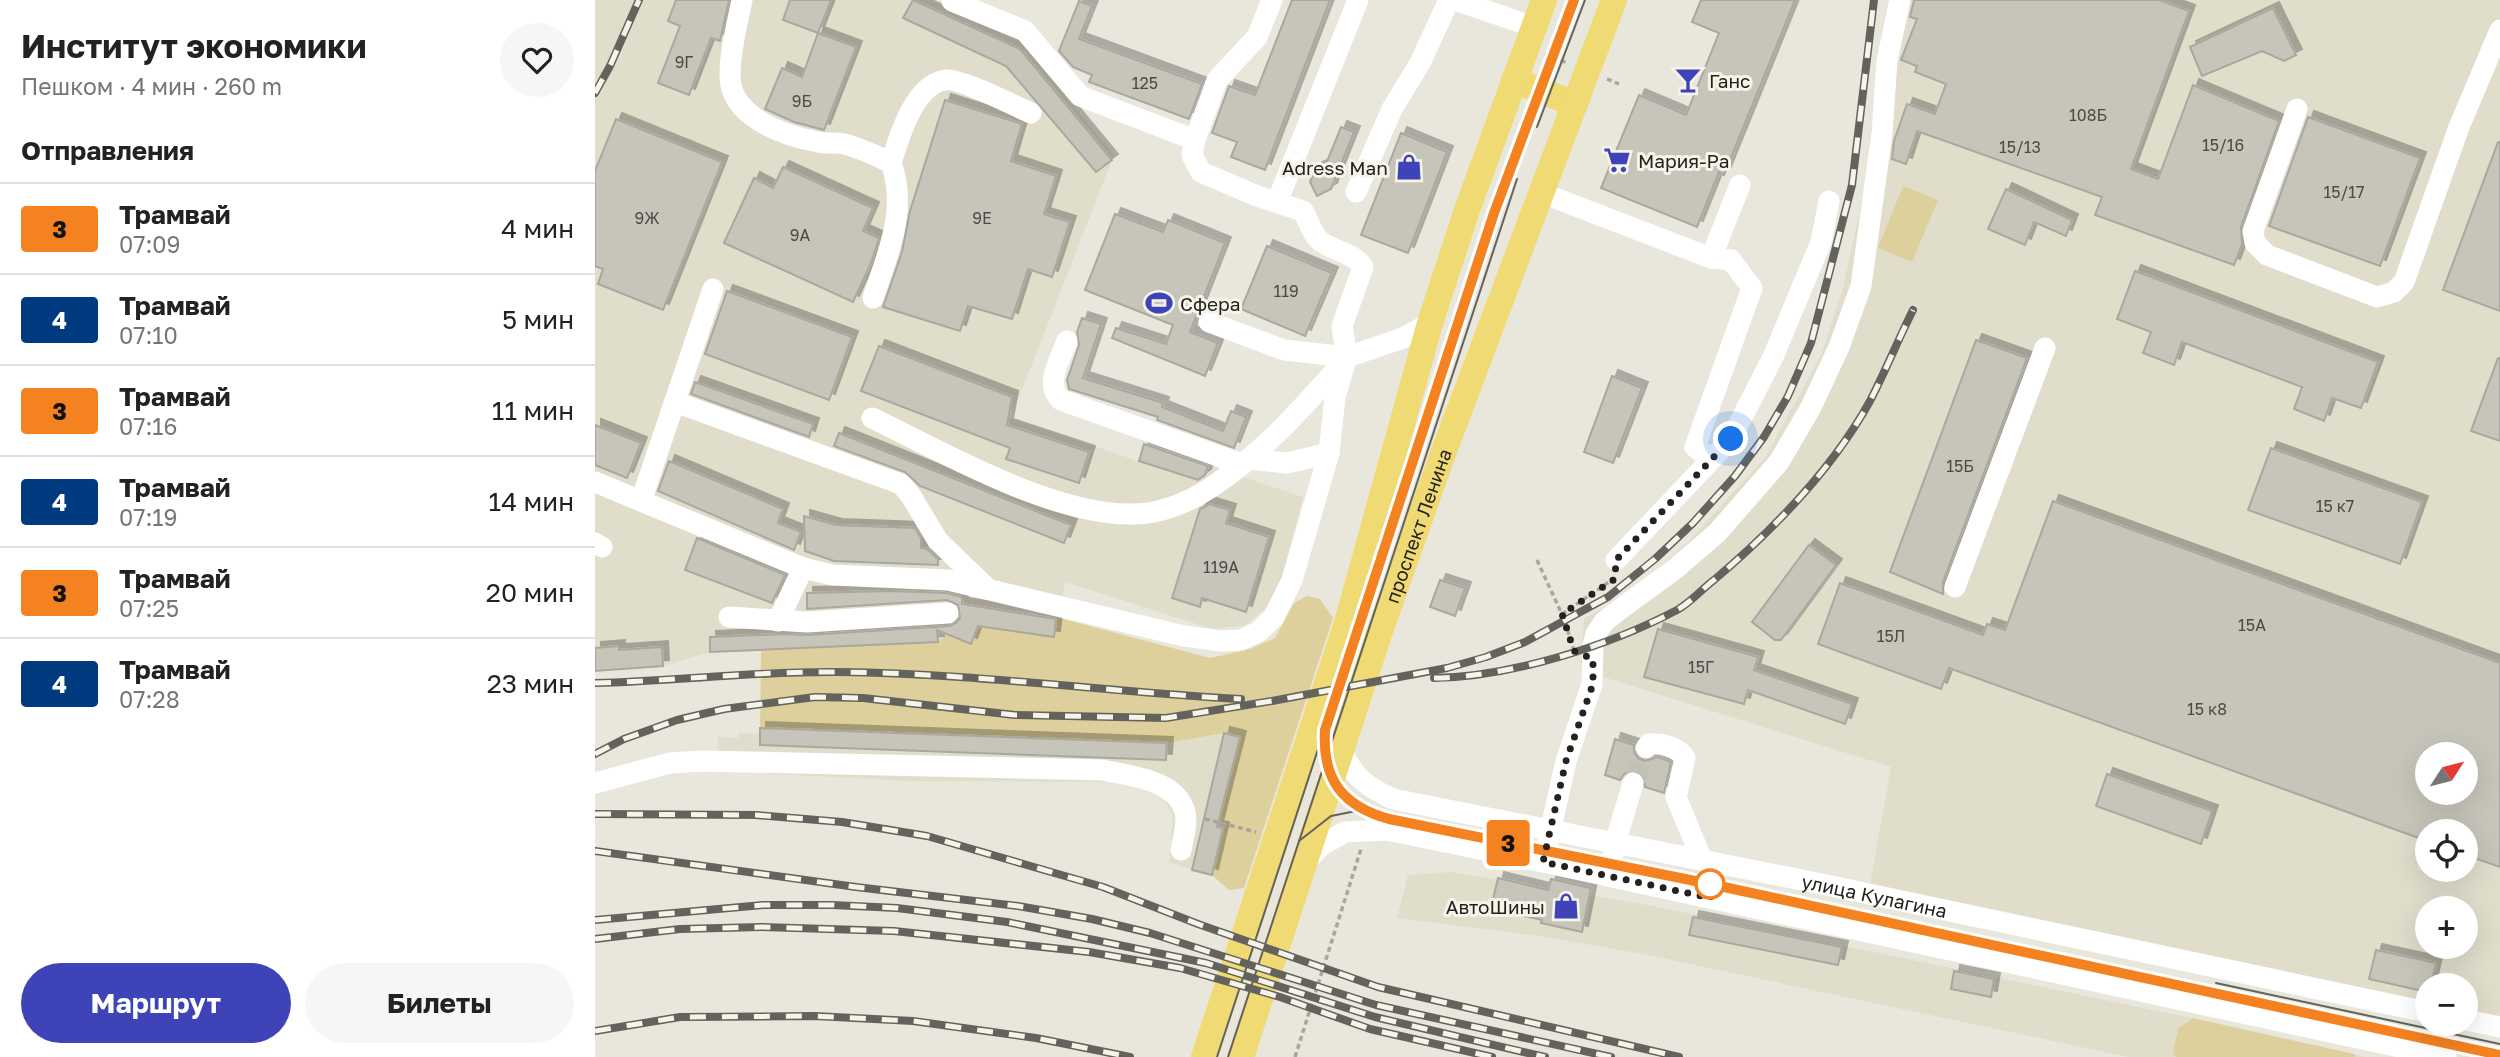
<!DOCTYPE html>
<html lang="ru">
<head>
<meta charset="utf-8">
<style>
	:root { --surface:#fff; --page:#f6f6f6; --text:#222; --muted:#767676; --line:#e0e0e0; --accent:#3e43b7 }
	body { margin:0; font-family:"Golos Text",sans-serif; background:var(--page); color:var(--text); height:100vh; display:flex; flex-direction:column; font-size:26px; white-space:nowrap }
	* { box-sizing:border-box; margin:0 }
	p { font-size:23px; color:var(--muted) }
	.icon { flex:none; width:38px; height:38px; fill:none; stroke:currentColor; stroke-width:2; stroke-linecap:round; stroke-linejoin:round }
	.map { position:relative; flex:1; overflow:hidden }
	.panel { display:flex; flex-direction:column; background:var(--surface); width:595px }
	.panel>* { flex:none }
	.badge { padding:0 14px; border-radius:5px; font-size:24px; line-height:46px }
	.needle { width:46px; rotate:54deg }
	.buttons { position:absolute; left:1820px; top:742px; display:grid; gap:14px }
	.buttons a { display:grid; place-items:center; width:63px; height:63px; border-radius:50%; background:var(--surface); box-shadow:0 7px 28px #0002; font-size:35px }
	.you { position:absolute; width:35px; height:35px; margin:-18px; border:5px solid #fff; border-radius:50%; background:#1a73e8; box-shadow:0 0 0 10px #1a73e833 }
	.map>.badge { position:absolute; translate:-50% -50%; box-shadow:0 0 0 4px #fff }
	h2 { padding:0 21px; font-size:26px; line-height:63px }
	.round { display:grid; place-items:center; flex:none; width:74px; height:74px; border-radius:37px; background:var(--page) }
	.overview { display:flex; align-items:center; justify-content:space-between; height:119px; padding:0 21px }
	h1 { font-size:33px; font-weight:700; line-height:52px }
	.cta { display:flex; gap:14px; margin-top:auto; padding:14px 21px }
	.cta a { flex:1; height:80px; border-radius:42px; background:var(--accent); color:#fff; font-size:28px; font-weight:700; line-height:80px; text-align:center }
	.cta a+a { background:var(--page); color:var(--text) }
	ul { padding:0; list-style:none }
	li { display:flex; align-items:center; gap:21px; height:91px; padding:0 21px; border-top:2px solid var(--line) }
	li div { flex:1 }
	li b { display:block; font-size:26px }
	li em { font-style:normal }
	li .badge { min-width:77px; font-weight:700; text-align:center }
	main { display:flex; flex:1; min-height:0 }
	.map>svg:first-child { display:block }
	.built { fill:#e1ddcb; fill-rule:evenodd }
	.green { fill:#ded09c }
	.building { fill:#c7c4ba; stroke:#aaa89e; stroke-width:2; fill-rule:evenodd; filter:url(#shadow) }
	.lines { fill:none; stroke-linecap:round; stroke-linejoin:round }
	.minor-tunnel { stroke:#c1c0b6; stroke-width:21; stroke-dasharray:21 10; stroke-linecap:butt }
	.path { stroke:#a8a69e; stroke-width:3.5; stroke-dasharray:5 3.5; stroke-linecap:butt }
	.minor { stroke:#fff; stroke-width:21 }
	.major { stroke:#efda74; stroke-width:26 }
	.tram { stroke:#64625c; stroke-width:2 }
	.rail-casing { stroke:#64625c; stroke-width:8 }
	.rail { stroke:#f6f4e9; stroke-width:5; stroke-dasharray:16; stroke-linecap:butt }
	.line-casing { stroke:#fff; stroke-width:16 }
	.line { stroke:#f58220; stroke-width:10 }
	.walk { stroke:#23221e; stroke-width:7; stroke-dasharray:0 12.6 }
	.stop-dot { fill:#fff; stroke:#f58220; stroke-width:3.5 }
	.labels { text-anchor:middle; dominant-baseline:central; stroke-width:6; stroke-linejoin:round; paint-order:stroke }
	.number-label { font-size:16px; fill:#4c4a45 }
	.poi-label { font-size:19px; fill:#23221e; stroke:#f6f4e9; text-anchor:start }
	.street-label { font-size:19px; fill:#23221e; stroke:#f6f4e9 }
</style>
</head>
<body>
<main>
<section class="panel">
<div class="overview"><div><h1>Институт экономики</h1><p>Пешком · 4 мин · 260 m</p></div><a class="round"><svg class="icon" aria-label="heart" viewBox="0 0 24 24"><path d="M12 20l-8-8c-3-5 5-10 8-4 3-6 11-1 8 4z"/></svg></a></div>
<h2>Отправления</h2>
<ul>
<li><span class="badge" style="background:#f58220;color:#111">3</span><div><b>Трамвай</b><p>07:09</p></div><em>4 мин</em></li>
<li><span class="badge" style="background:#003b80;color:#fff">4</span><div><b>Трамвай</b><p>07:10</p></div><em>5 мин</em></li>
<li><span class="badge" style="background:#f58220;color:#111">3</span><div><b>Трамвай</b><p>07:16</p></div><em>11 мин</em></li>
<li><span class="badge" style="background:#003b80;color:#fff">4</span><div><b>Трамвай</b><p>07:19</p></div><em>14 мин</em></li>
<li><span class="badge" style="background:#f58220;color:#111">3</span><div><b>Трамвай</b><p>07:25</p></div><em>20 мин</em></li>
<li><span class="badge" style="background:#003b80;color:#fff">4</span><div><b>Трамвай</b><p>07:28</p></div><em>23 мин</em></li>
</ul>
<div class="cta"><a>Маршрут</a><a>Билеты</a></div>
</section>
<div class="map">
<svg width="1905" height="1057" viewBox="0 0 1905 1057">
	<defs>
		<filter id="shadow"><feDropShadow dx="6" dy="-6" stdDeviation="0" flood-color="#0004"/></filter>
	</defs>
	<rect width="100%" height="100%" fill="#e9e7dc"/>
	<g class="built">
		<path d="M0 0H335L425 40 519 155 425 395 413 417 543 461 549 444 708 497 686 581 669 610 650 625 618 629 470 582 459 637 376 644 343 642 115 652 68 666 0 671Z"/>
		<path d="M1297 0H1905V1016L1871 1010V985H1832V1002L1275 885 1296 767 986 670 989 619 1044 586 1094 541 1171 456 1226 355 1248 288 1270 186 1284 58ZM1832 754H1871V793H1832ZM1832 831H1871V870H1832ZM1832 908H1871V947H1832Z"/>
		<path d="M165 728 571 743 629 733 645 737 625 817 628 828 617 875 574 863 578 816 568 797 539 782 314 781 122 771 123 737 143 738 144 733 165 734Z"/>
		<path d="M857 872 1058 906 1573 1013 1771 1057H1533L1048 954 944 936 802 918 813 875Z"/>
	</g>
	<g class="green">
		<path d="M1308 186 1343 200 1317 262 1283 248Z"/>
		<path d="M712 596 725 599 738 618 649 888 634 890 617 875 628 828 625 817 645 737 629 733 572 743 165 728 166 650 343 642 352 634 376 644 383 626 458 637 461 617 615 658 655 649 680 638 699 603Z"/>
		<path d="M1598 1018 1759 1054 1761 1057H1581L1578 1053 1583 1029Z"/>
	</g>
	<g class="building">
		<path d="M81 0H134L125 41 116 38 94 95 63 83 85 26 73 21Z"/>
		<path d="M195 0H236L223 33 188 20Z"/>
		<path d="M318 0 425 49 517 160 501 172 411 66 308 18Z"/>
		<path d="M697 0H735L670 170 636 157 642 142 617 133 634 86 660 95Z"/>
		<path d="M1106 0H1200L1129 175 1124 172 1102 227 1006 188 1044 95 1091 115 1124 33 1097 22Z"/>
		<path d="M1319 0H1564L1594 11 1536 169 1563 179 1598 85 1684 121 1646 227 1647 244 1639 265 1500 215 1507 197 1322 131 1311 164 1297 159 1299 141 1312 104 1340 114 1351 84 1320 72 1322 66 1306 60 1322 19 1315 17Z"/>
		<path d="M484 1 497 6 484 39 607 84 594 119 494 82 497 75 478 67 464 51Z"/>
		<path d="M1678 8 1701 55 1689 61 1667 51 1607 76 1595 47Z"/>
		<path d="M223 33 261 47 229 130 199 122 170 109 187 68 207 77Z"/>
		<path d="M350 100 427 124 416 161 461 176 449 214 475 222 457 277 433 269 417 319 373 306 365 331 288 307 307 252 315 211Z"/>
		<path d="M1713 117 1825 158 1785 266 1674 226Z"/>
		<path d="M21 119 127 162 68 310 3 284 8 269 0 266V171Z"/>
		<path d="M746 127 759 132 736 189 722 196 715 182 721 168 731 164Z"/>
		<path d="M806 133 852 152 813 253 766 235Z"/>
		<path d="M1903 142H1905V311L1848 290Z"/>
		<path d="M188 167 278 208 268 231 284 238 276 263 258 302 129 243 159 178 178 188Z"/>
		<path d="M1411 189 1477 220 1471 236 1439 222 1430 245 1393 229Z"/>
		<path d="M520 214 568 232 573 220 630 243 595 332 623 343 610 376 517 338 521 328 571 344 578 325 490 290Z"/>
		<path d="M672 246 737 273 710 336 646 309Z"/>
		<path d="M1540 271 1783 362 1766 408 1737 398 1729 421 1699 409 1707 387 1587 342 1579 365 1548 353 1556 332 1522 319Z"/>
		<path d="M132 291 257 337 234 400 110 354Z"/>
		<path d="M487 318 506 324 488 378 568 403 567 407 628 431 636 411 651 417 639 448 562 420 563 417 474 389 472 380 484 345 482 332Z"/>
		<path d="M1381 340 1432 358 1348 582V594L1295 572Z"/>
		<path d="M284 346 417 397 412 425 494 452 484 483 411 459 415 448 266 391Z"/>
		<path d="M1903 358H1905V441L1876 431Z"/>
		<path d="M1017 376 1047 388 1018 463 989 452Z"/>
		<path d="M100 382 218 424 214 437 96 394Z"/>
		<path d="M0 425 46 443 32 478 0 465Z"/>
		<path d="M244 433 476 525 469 543 325 486 310 472 239 446Z"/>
		<path d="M549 444 613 466 610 475 603 480 544 461Z"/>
		<path d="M1676 448 1827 502 1805 564 1653 510Z"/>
		<path d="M74 461 188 509 183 523 206 532 199 550 63 491Z"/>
		<path d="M1458 501 1905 663V867L1871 855V831H1832V841L1354 668 1346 689 1223 644 1245 583 1388 635 1392 624 1410 630ZM1832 754H1871V793H1832Z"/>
		<path d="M615 504 635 510 631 523 674 537 651 612 607 598 605 607 577 598 605 509Z"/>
		<path d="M209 516 241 525 320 528 326 538V548L332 549 343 559V565L239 561 210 551Z"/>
		<path d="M102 538 190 575 177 603 90 570Z"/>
		<path d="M1214 545 1241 565 1186 640H1180L1157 622Z"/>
		<path d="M845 580 870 588 860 616 835 607Z"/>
		<path d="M296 591 351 593 367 597V604L461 619 459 637 383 626 376 644 342 630 343 642 115 652V637L189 634 213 635 354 626 361 623 365 618 363 605 352 600 212 609V593Z"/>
		<path d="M1063 629 1163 657 1159 670 1257 704 1250 724 1153 690 1149 704 1049 677Z"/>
		<path d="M24 646V650L67 647 68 666 0 671V648Z"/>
		<path d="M165 728 572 743 571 760 165 745Z"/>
		<path d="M629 733 645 737 622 827 628 828 617 875 597 870Z"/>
		<path d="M1020 739 1039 745V752L1044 759 1050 761 1063 757 1076 762 1069 793 1050 787 1048 775 1041 770 1030 773 1025 780 1010 775Z"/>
		<path d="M1512 774 1617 811 1606 844 1501 806Z"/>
		<path d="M903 878 953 890 956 879 996 888 987 932 946 923 947 920 896 908Z"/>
		<path d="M1098 917 1247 947 1243 965 1094 935Z"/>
		<path d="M1781 950 1841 963 1836 985H1832V992L1774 979Z"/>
		<path d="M1359 971 1399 979 1396 997 1356 989Z"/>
	</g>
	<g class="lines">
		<path class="minor-tunnel" d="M1038 783 1051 748"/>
		<g class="path">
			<path d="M950 54 972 63"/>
			<path d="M1012 79 1024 84"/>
			<path d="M942 560 970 621 978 648"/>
			<path d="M967 614 1020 578"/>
			<path d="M610 819 661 832"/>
			<path d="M700 1057 766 849"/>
		</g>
		<g class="minor">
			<path d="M147 0C142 24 135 50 135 75 134 117 190 136 223 142 232 144 241 142 250 144 266 149 281 155 296 163 313 209 293 253 278 298"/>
			<path d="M860 0 939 27"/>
			<path d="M1702 109 1658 231 1660 243 1672 255 1782 297 1799 292 1809 282 1864 127 1905 30"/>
			<path d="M600 140 622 80 662 37 677 0"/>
			<path d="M296 163C304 137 319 85 350 80 366 78 419 106 436 113"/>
			<path d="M761 192 797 109 825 63 854 0"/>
			<path d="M947 193 1116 258 1145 185"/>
			<path d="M682 202 763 0"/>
			<path d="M1116 258 1136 260 1157 288 1100 447 1116 459"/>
			<path d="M614 322 689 350 752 357 808 338 835 323"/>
			<path d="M472 341C465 360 449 384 466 400L646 464"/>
			<path d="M80 402 306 484 316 496 343 541 391 587"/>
			<path d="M277 418C350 453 458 516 539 514 566 514 597 501 618 486 669 452 708 407 748 362"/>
			<path d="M654 459 692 463 734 453"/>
			<path d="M0 482 208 568 238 575 353 580 589 636 626 641 646 640 663 632 679 617 697 580 734 453 740 397 752 357 747 326 768 267C760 253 738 251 725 241 716 233 714 221 708 211L662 196 606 172 597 155 600 140 485 96 430 31 357 1"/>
			<path d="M46 501 118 289"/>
			<path d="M0 543 7 547"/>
			<path d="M1021 560 1136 439 1178 357 1226 242 1234 201"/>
			<path d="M1360 587 1450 348"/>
			<path d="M134 617 212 622 353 613"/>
			<path d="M183 621 208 568"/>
			<path d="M1051 748 1054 744C1067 743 1083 747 1090 758L1081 797 1107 860"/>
			<path id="s1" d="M747 750C757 777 774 788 798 799L1222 883 1832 1012"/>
			<path d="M0 783 75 763 108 761 507 770C535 776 581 779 590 812 593 822 588 839 586 850"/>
			<path d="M952 846 971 761 997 684 998 646 1001 634 1009 622 1020 613 1080 569 1122 533 1184 462 1216 407 1244 347 1266 286 1287 133 1292 61 1305 0"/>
			<path d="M711 861 727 845 750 832 792 830 948 862 1851 1057"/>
			<path d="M1014 876 1020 844 1038 783"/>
			<path d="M1871 1020 1905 1027"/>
		</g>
		<g class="major">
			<path d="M919 80 980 104"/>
			<path d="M609 1057 752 623 835 323 872 210 949 0"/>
			<path id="s2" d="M646 1057 784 634 846 459 1019 0"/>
		</g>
		<g class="tram">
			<path d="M942 127 990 0"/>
			<path d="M730 730C728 778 747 806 794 819L1115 884 1905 1055"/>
			<path d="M704 841 736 816 771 809"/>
			<path d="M1621 983 1905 1044"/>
			<path d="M622 1057 899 213 979 0"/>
			<path d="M633 1057 922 179"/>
		</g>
		<g class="rail-casing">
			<g id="rail">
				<path d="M0 93 15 66 44 0"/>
				<path d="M839 678C915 677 1014 646 1082 610 1095 603 1107 589 1119 580 1178 530 1237 470 1275 401 1290 372 1303 340 1318 310"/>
				<path d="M0 683C81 681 162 671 244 672 378 673 512 692 646 699"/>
				<path d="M0 754 29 739 82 720 129 709 220 697 268 698 420 715 571 718 677 701 852 668 891 657 930 642 1013 597 1060 559 1098 523 1140 476 1169 437 1193 396 1216 343 1257 185 1279 0"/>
				<path d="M0 814 161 815 247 822 332 836 508 887 603 924 783 987 1084 1057"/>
				<path d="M0 851 261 887 423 906 497 919 555 933 781 1005 1016 1057"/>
				<path d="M0 920 168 905H237L302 908 412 922 611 963 780 1017 950 1057"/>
				<path d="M0 939 85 929 166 927 299 931 494 952 585 968 685 997 775 1029 897 1057"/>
				<path d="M0 1031 85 1017 220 1016 318 1021 441 1038 535 1057"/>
			</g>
		</g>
		<use href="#rail" class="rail"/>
	</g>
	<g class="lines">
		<g class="line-casing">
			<path id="line" d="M979 0 899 213 730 730C727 779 747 806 794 819L1115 884 1905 1055"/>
		</g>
		<use href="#line" class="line"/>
		<path class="walk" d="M1115 884 1116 898 948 862 971 761 998 684V659L979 651 967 614 1020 579 1021 560 1136 439"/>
	</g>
	<defs>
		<g id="bar-bare" transform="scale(2.1)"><path d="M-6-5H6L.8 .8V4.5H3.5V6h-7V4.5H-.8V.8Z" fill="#3e43b7" stroke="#f6f4e9" stroke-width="2.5" paint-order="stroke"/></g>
		<g id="supermarket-bare" transform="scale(2.1)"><path d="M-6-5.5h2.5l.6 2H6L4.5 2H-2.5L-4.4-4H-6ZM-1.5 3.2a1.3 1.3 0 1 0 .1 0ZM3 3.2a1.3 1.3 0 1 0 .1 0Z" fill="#3e43b7" stroke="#f6f4e9" stroke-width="2.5" paint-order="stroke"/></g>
		<g id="shop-bare" transform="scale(2.1)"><path d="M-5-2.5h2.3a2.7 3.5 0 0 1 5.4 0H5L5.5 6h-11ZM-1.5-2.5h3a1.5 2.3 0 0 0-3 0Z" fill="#3e43b7" stroke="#f6f4e9" stroke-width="2.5" paint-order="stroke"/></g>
		<g id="stadium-bare" transform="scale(2.1)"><path d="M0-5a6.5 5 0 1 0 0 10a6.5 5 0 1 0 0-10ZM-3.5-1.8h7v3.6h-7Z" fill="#3e43b7" stroke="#f6f4e9" stroke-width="2.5" paint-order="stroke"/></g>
	</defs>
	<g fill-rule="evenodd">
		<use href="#bar-bare" x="1093" y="80"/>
		<use href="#supermarket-bare" x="1022" y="160"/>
		<use href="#shop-bare" x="814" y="167"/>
		<use href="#stadium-bare" x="564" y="303"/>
		<use href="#shop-bare" x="971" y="906"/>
	</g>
	<circle class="stop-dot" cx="1115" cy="884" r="14"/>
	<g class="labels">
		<g class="number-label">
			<text x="89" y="62">9Г</text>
			<text x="550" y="83">125</text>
			<text x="207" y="101">9Б</text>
			<text x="1493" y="115">108Б</text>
			<text x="1628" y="145">15/16</text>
			<text x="1425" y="147">15/13</text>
			<text x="1749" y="192">15/17</text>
			<text x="52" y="218">9Ж</text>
			<text x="387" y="218">9Е</text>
			<text x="205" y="235">9А</text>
			<text x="691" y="291">119</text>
			<text x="1365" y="466">15Б</text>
			<text x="1740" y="506">15 к7</text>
			<text x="626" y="567">119А</text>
			<text x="1657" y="625">15А</text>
			<text x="1296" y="636">15Л</text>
			<text x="1106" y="667">15Г</text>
			<text x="1612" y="709">15 к8</text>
		</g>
		<g class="poi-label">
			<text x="1114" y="80">Ганс</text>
			<text x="1043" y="160">Мария-Ра</text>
			<text x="793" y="167" text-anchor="end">Adress Man</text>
			<text x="585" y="303">Сфера</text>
			<text x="950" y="906" text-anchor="end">АвтоШины</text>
		</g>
		<g class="street-label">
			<text stroke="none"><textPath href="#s2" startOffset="560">проспект Ленина</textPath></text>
			<text stroke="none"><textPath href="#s1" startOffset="564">улица Кулагина</textPath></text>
		</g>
	</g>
</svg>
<div class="buttons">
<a><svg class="needle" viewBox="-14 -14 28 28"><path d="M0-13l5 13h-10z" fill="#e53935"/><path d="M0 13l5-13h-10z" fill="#767676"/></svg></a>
<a><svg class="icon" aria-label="locate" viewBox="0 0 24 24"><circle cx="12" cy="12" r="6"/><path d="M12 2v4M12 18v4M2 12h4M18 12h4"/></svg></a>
<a>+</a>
<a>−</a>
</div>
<div class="you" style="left:1136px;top:439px"></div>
<b class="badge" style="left:913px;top:843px;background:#f58220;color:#111">3</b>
</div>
</main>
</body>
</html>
